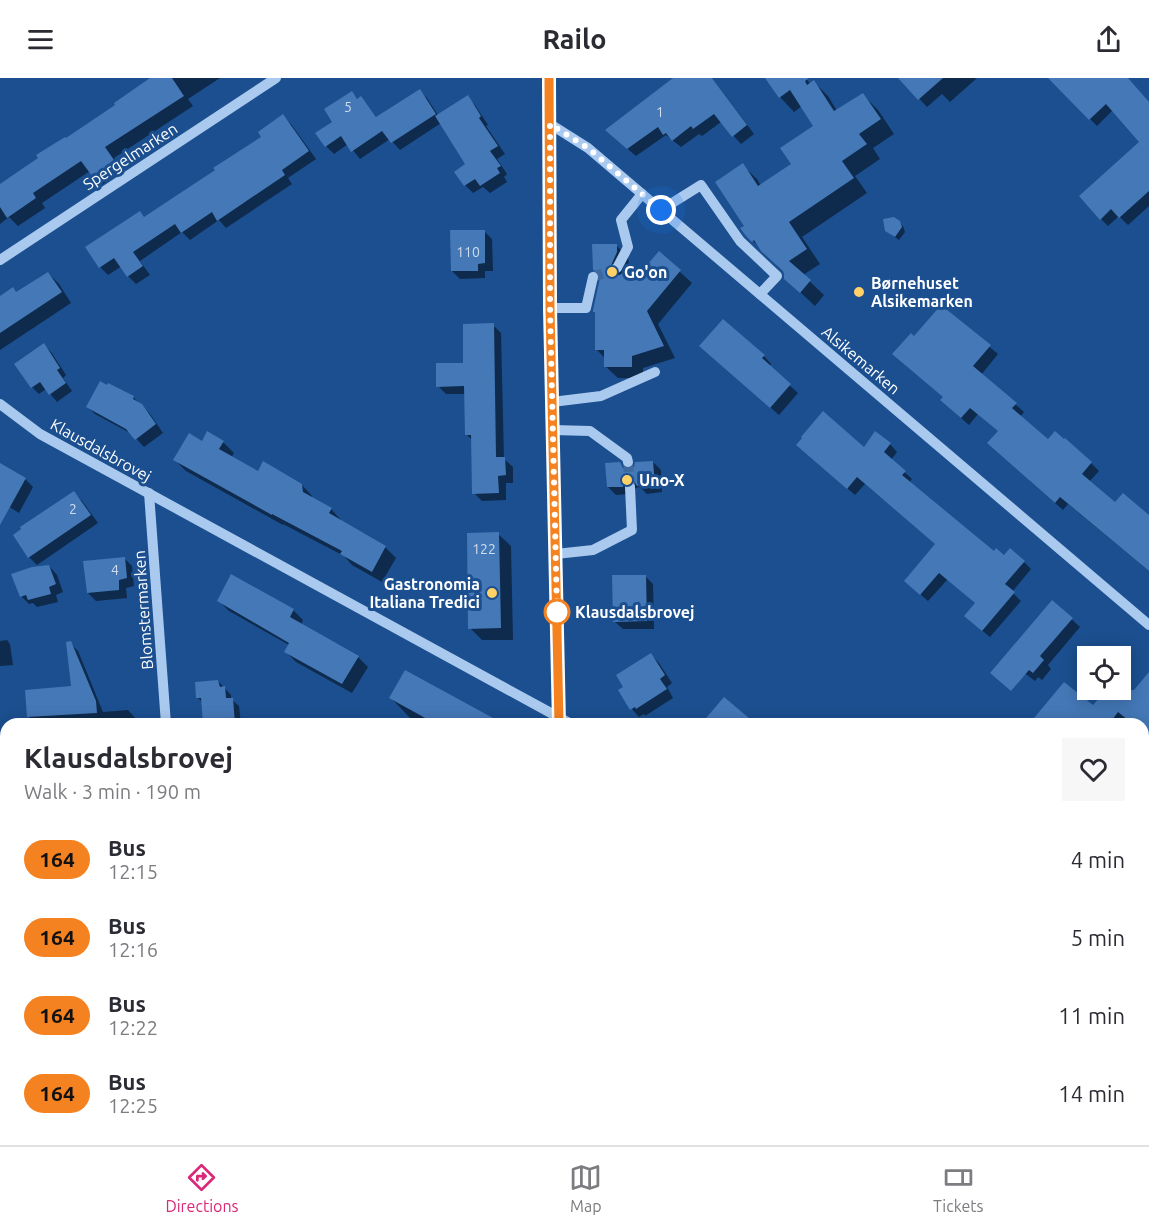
<!DOCTYPE html>
<html lang="en">
<head>
<meta charset="utf-8">
<style>
	:root { --surface:#fff; --page:#f7f7f7; --text:#2b2b33; --muted:#7c7c81; --line:#e1e1e2; --accent:#db2777 }
	body { margin:0; font-family:Ubuntu,sans-serif; background:var(--page); color:var(--text); height:100vh; display:flex; flex-direction:column; font-size:22px; white-space:nowrap }
	* { box-sizing:border-box; margin:0 }
	p { font-size:20px; color:var(--muted) }
	.icon { flex:none; width:33px; height:33px; fill:none; stroke:currentColor; stroke-width:2; stroke-linecap:round; stroke-linejoin:round }
	.map { position:relative; flex:1; overflow:hidden }
	.side { position:absolute; left:0px; top:640px; width:1149px; height:428px; display:flex; flex-direction:column; background:var(--surface); border-radius:18px 18px 0 0; box-shadow:0 3px 15px #0003 }
	.side>* { flex:none }
	.badge { padding:0 12px; border-radius:20px; font-size:21px; line-height:39px }
	.tools { position:absolute; left:1077px; top:568px; display:grid; gap:12px }
	.tools a { display:grid; place-items:center; width:54px; height:54px; border-radius:0px; background:var(--surface); box-shadow:0 3px 15px #0003; font-size:30px }
	.you { position:absolute; width:30px; height:30px; margin:-15px; border:4px solid #fff; border-radius:50%; background:#1a73e8; box-shadow:0 0 0 9px #1a73e833 }
	.map>.badge { position:absolute; translate:-50% -50%; box-shadow:0 0 0 3px #fff }
	.round { display:grid; place-items:center; flex:none; width:63px; height:63px; border-radius:0px; background:var(--page) }
	.summary { display:flex; align-items:center; justify-content:space-between; height:102px; padding:0 24px }
	h1 { font-size:28px; font-weight:700; line-height:45px }
	ul { padding:0; list-style:none }
	li { display:flex; align-items:center; gap:18px; height:78px; padding:0 24px }
	li div { flex:1 }
	li b { display:block; font-size:22px }
	li em { font-style:normal }
	li .badge { min-width:66px; font-weight:700; text-align:center }
	header { display:flex; justify-content:space-between; align-items:center; height:78px; padding:0 24px; background:var(--surface); font-size:27px; font-weight:700 }
	.tabs { display:flex; justify-content:space-around; align-items:center; height:84px; border-top:2px solid var(--line); background:var(--surface); font-size:16px; color:var(--muted) }
	.tabs a { display:grid; justify-items:center; gap:3px }
	.tabs .current { color:var(--accent) }
	.map>svg:first-child { display:block }
	.shadow { fill:#0007 }
	.building { fill:#4478b7 }
	.lines { fill:none; stroke-linecap:round; stroke-linejoin:round }
	.minor-tunnel { stroke:#3d69a0; stroke-width:10; stroke-dasharray:10 5; stroke-linecap:butt }
	.minor { stroke:#a9c9ee; stroke-width:10 }
	.line-casing { stroke:#fff; stroke-width:14 }
	.line { stroke:#f58220; stroke-width:9 }
	.walk { stroke:#fff; stroke-width:6; stroke-dasharray:0 10.8 }
	.poi-dot { fill:#ffd166; stroke:#1b4f8f; stroke-width:2 }
	.stop-dot { fill:#fff; stroke:#f58220; stroke-width:3 }
	.labels { text-anchor:middle; dominant-baseline:central; stroke-width:6; stroke-linejoin:round; paint-order:stroke }
	.number-label { font-size:14px; fill:#d0dded }
	.street-label { font-size:16px; fill:#fff; stroke:#1b4f8f }
	.poi-label { font-size:16px; font-weight:bold; fill:#fff; stroke:#1b4f8f; text-anchor:start }
	.stop-label { font-size:16px; font-weight:bold; fill:#fff; stroke:#1b4f8f; text-anchor:start }
</style>
</head>
<body>
<header><svg class="icon" aria-label="menu" viewBox="0 0 24 24"><path d="M4 6h16M4 12h16M4 18h16"/></svg>Railo<svg class="icon" aria-label="share" viewBox="0 0 24 24"><path d="M12 15V3M7 8l5-5 5 5M5 13v7h14v-7"/></svg></header>
<div class="map">
<svg width="1149" height="1067" viewBox="0 0 1149 1067">
	<rect width="100%" height="100%" fill="#1b4f8f"/>
	<g class="shadow">
		<path d="M153 0H220L188 21 193 28 114 80 123 92 102 107 90 93 42 125 45 130 18 148 9 139 0 146V107L117 28Z"/>
		<path d="M676 0H712L754 56 741 66 721 44 702 58 699 56 681 69 666 57 636 78 615 60Z"/>
		<path d="M767 0H806L810 6 814 4 828 18 837 33 863 17 878 32 894 56 873 70 880 81 855 98 867 115 802 159 820 186 803 197 824 217 815 228 785 200 784 193 747 157 742 87 757 101 761 108 793 86 815 48 802 28 794 34 780 19Z"/>
		<path d="M900 0H977L950 24 942 16 927 29Z"/>
		<path d="M1060 0H1127L1149 26V65L1113 32 1097 48 1055 5Z"/>
		<path d="M420 13 427 20 438 37 467 19 475 27 488 47 486 48 505 76 497 81 507 96 504 99 507 104 490 115 483 109 473 115 465 107 456 94 467 86 441 45 400 72 390 61 360 81 348 66 334 76 326 68 334 45 352 15 358 22 361 20 368 28 377 40Z"/>
		<path d="M283 38 291 46 316 81 288 100 292 106 226 150 219 142 190 162 182 154 140 183 150 197 136 206 128 198 122 188 108 197 100 189 145 140 263 59Z"/>
		<path d="M1149 85V128L1128 147 1119 138 1108 148 1101 141Z"/>
		<path d="M899 144 903 148 905 154 899 162 891 156Z"/>
		<path d="M484 153 492 161 493 193H485V200L460 201 452 193Z"/>
		<path d="M616 167 628 179 629 187 626 192 637 201 659 175 692 205 658 246 675 280 643 290V300H618L605 288V280L596 271 601 198 594 191Z"/>
		<path d="M48 195 59 206 71 225 0 272V220L17 216Z"/>
		<path d="M941 229 998 276 981 297 1024 334 1020 339 1049 363 1065 362 1091 385 1099 393 1089 404 1116 427 1149 440V493L1068 426 1063 432 1038 410 1030 403 999 353 978 336 969 347 950 330 915 260Z"/>
		<path d="M723 243 764 278 771 286 769 289 798 315 779 337 709 275Z"/>
		<path d="M493 247 501 255 504 381 513 389V405H506V422L482 423 474 415 473 363 467 357 466 316H446L438 308 465 287Z"/>
		<path d="M44 267 51 274 66 297 63 300 72 313 57 324 46 311 39 316 32 309Z"/>
		<path d="M133 319 150 336 163 355 144 369 132 356 95 336 87 328Z"/>
		<path d="M223 364 234 375 231 380 258 396 302 407 312 418 313 421 331 431 341 442 340 444 385 469 396 480 382 504 352 487 344 478 283 446V447L186 393 175 382 203 365Z"/>
		<path d="M890 366 897 374 891 382 912 401 909 405 994 475 1024 484 1031 491 1012 514 1021 523 990 559 973 545 976 526 948 501 928 523 913 510 937 466 865 406 855 417 805 374 864 371Z"/>
		<path d="M653 384 661 392 662 414 647 416 641 410 638 409 631 413 630 416 616 417 608 409 620 386 626 392 629 393Z"/>
		<path d="M0 387 25 401 33 409 19 435 0 423Z"/>
		<path d="M74 415 82 423 98 445 37 487 29 479 23 451Z"/>
		<path d="M498 456 511 468 513 562H482L470 550Z"/>
		<path d="M124 480 132 488 134 508 126 510 127 520 96 523 88 515Z"/>
		<path d="M49 488 57 497 63 514 56 517 58 524 37 529 33 525 29 526 21 518Z"/>
		<path d="M645 498 653 506 654 551H623L614 543Z"/>
		<path d="M219 523 293 532 303 542 301 547 358 579 368 589 352 615 296 584 286 574 289 567 229 533Z"/>
		<path d="M1053 524 1080 549 1048 587 1051 591 1042 602 1038 599 1035 603 1014 587Z"/>
		<path d="M7 562 10 566 13 587 0 588V563Z"/>
		<path d="M70 565 78 573 103 634 128 632 135 640 136 646H36L28 638 72 609Z"/>
		<path d="M651 577 659 585 672 605 667 609 673 620 645 638 644 636 639 639 632 631Z"/>
		<path d="M218 603 231 617V621L239 628 241 646H205L203 625 198 620Z"/>
		<path d="M1120 609 1131 617 1149 614V659L1143 654V646H1134L1126 640 1121 646H1093L1085 639 1107 612H1120Z"/>
		<path d="M391 620 479 634 491 646H420L414 644Z"/>
		<path d="M724 621 754 646 756 644 760 646H703Z"/>
		<path d="M1149 692V722L1143 716V698Z"/>
		<path d="M1146 1010 1149 1013V1067H1140L1135 1062H1143V1013Z"/>
		<path d="M240 1062H276V1066L241 1067Z"/>
		<rect x="477" y="1062" width="34" height="5"/>
		<rect x="616" y="1062" width="54" height="5"/>
		<rect x="761" y="1062" width="33" height="5"/>
		<path d="M945 1062H995L1000 1067H946L945 1066 947 1064Z"/>
	</g>
	<g class="building">
		<path d="M150 0H172L184 18 105 69 114 82 105 89V90L92 98 81 83 33 115 36 120 7 140 0 129V106L38 80 36 77 65 59 66 60 115 27 114 25Z"/>
		<path d="M673 0H712L747 47 732 59 714 36 693 51 691 48 672 63 666 55 663 57 658 49 627 71 605 52Z"/>
		<path d="M765 0H809L805 3 807 7 814 2 834 33 863 15 881 41 859 56 867 66 842 83 854 100 789 144 807 171 789 183 811 202 800 215 784 201V196L783 193 761 173 754 162 752 164 746 158 740 150 744 148 715 104 743 85 758 108 791 86 780 70 813 48 790 12 779 20Z"/>
		<path d="M898 0H943L918 22Z"/>
		<path d="M1048 0H1128L1149 24V113L1119 140 1111 131 1100 142 1079 118 1139 64 1106 26 1089 42Z"/>
		<path d="M420 11 436 36 391 65 382 53 351 74 341 58 325 69 315 55 332 44 324 31 352 13 357 21 361 18 376 39Z"/>
		<path d="M468 17 481 38 479 40 498 68 490 73 501 88 497 90 500 95 480 108 475 101 464 108 454 94 465 86 435 38Z"/>
		<path d="M283 36 309 73 282 92 285 97 217 143 212 134 181 155 175 146 133 174 143 188 127 199 114 180 99 190 85 169 140 133 144 139 215 92 213 90 261 59 258 54Z"/>
		<path d="M894 139 900 143 902 149 895 159 885 153 883 141Z"/>
		<path d="M450 152H485V185L478 186V193H451Z"/>
		<path d="M592 166H617V174L610 190V193L614 197H620L626 190 637 199 659 173 681 192 647 233 664 268 632 278V289H604V272H595V234H593V232L600 200 598 194 593 192Z"/>
		<path d="M48 194 62 214 0 255V218L13 209 16 214Z"/>
		<path d="M941 227 991 267 973 288 1017 325 1012 330 1048 361 1055 353 1064 361 1065 360 1092 384 1082 396 1115 424 1123 415 1149 437V493L1060 419 1055 425 987 365 998 353 970 330 961 340 940 322 943 319 892 276 911 255 914 258Z"/>
		<path d="M723 241 765 277 762 280 791 306 770 330 699 268Z"/>
		<path d="M494 245 496 379H505L506 397 498 398 499 415 472 416 471 357H465L464 308 436 309V285H463V246Z"/>
		<path d="M44 265 60 290 57 292 66 305 49 317 40 304 31 310 14 286Z"/>
		<path d="M100 303 107 307 108 305 134 318 133 321 142 326 156 346 135 362 126 351 86 329Z"/>
		<path d="M823 333 864 369 875 353 891 365 884 374 906 393 902 397 994 473 996 470 1004 477 1010 470 1025 483 1005 506 1015 514 982 553 964 538 975 525 939 495 920 517 904 503 935 466 857 399 847 411 796 367 802 360 801 359Z"/>
		<path d="M207 353 224 363 219 371 258 393 263 383 302 406 303 414 332 430 329 435 386 468 372 494 340 476 342 473 272 436V437L173 382 189 355 202 363Z"/>
		<path d="M653 383 655 407 637 408 634 403 629 402 624 405 623 409H607L605 385 620 384 623 390 629 391 634 389 635 384Z"/>
		<path d="M0 385 26 400 0 447Z"/>
		<path d="M74 413 91 437 28 480 13 457 21 451 20 449Z"/>
		<path d="M499 454 501 550 468 551 467 455Z"/>
		<path d="M125 479 127 500 119 502V512L87 515 83 483Z"/>
		<path d="M49 487 56 506 49 509 51 516 28 522 26 517 20 519 11 496 32 489Z"/>
		<path d="M231 496 294 531 290 539 359 578 342 606 284 574 289 565 217 523Z"/>
		<path d="M612 497H646L647 543 613 544Z"/>
		<path d="M1052 522 1073 540 1040 578 1044 582 1033 595 1029 592 1011 613 990 595Z"/>
		<path d="M71 563 96 623 97 635 27 639 25 612 71 608 66 564Z"/>
		<path d="M651 575 665 597 660 601 667 611 636 631 635 629 630 632 618 612 623 609 616 597Z"/>
		<path d="M405 592 504 646H436L389 620Z"/>
		<path d="M1149 594V660L1143 655V646H1133L1118 634 1112 642 1117 646H1029L1064 604 1093 627 1106 612H1134Z"/>
		<path d="M218 602 220 609 225 608 226 620H233L235 646H203L201 620H196L195 604Z"/>
		<path d="M724 619 756 646H701Z"/>
	</g>
	<g class="lines">
		<g class="minor-tunnel">
			<path d="M593 199 617 190"/>
			<path d="M628 384 630 409"/>
		</g>
		<g class="minor">
			<path d="M549 0 550 230 559 643"/>
			<path d="M550 46 588 70 1149 547"/>
			<path d="M661 132 701 107 740 163 777 198 760 216"/>
			<path d="M0 182 276 0"/>
			<path d="M617 190 628 169 621 142 642 116"/>
			<path d="M550 230H586L593 199"/>
			<path d="M552 324 601 318 655 294"/>
			<path d="M0 326 40 356 571 646"/>
			<path d="M553 352 590 353 627 380 628 384"/>
			<path d="M149 415 166 646"/>
			<path d="M556 476 593 472 632 452 630 409"/>
			<path d="M197 1062V1067"/>
			<path d="M570 1062V1067"/>
			<path d="M1083 1062 1088 1067"/>
		</g>
	</g>
	<g class="lines">
		<g class="line-casing">
			<path id="line" d="M549 0 550 230 559 646"/>
		</g>
		<use href="#line" class="line"/>
		<path class="walk" d="M557 534 550 230V46L588 70 661 132"/>
	</g>
	<g class="poi-dot">
		<circle cx="612" cy="194" r="6"/>
		<circle cx="859" cy="214" r="6"/>
		<circle cx="627" cy="402" r="6"/>
		<circle cx="492" cy="515" r="6"/>
	</g>
	<circle class="stop-dot" cx="557" cy="534" r="12"/>
	<g class="labels">
		<g class="number-label">
			<text x="348" y="29">5</text>
			<text x="660" y="34">1</text>
			<text x="468" y="174">110</text>
			<text x="73" y="431">2</text>
			<text x="484" y="471">122</text>
			<text x="115" y="492">4</text>
		</g>
		<g class="street-label">
			<text transform="translate(130 78) rotate(-33)">Spergelmarken</text>
			<text transform="translate(861 282) rotate(40)">Alsikemarken</text>
			<text transform="translate(101 372) rotate(29)">Klausdalsbrovej</text>
			<text transform="translate(143 532) rotate(-94)">Blomstermarken</text>
		</g>
		<g class="poi-label">
			<text x="624" y="194">Go'on</text>
			<text x="871" y="205">Børnehuset<tspan x="871" dy="18">Alsikemarken</tspan></text>
			<text x="639" y="402">Uno-X</text>
			<text x="480" y="506" text-anchor="end">Gastronomia<tspan x="480" dy="18">Italiana Tredici</tspan></text>
		</g>
		<g class="stop-label">
			<text x="575" y="534">Klausdalsbrovej</text>
		</g>
	</g>
</svg>
<div class="tools">
<a><svg class="icon" aria-label="locate" viewBox="0 0 24 24"><circle cx="12" cy="12" r="6"/><path d="M12 2v4M12 18v4M2 12h4M18 12h4"/></svg></a>
</div>
<div class="you" style="left:661px;top:132px"></div>
<section class="side">
<div class="summary"><div><h1>Klausdalsbrovej</h1><p>Walk · 3 min · 190 m</p></div><a class="round"><svg class="icon" aria-label="heart" viewBox="0 0 24 24"><path d="M12 20l-8-8c-3-5 5-10 8-4 3-6 11-1 8 4z"/></svg></a></div>
<ul>
<li><span class="badge" style="background:#f58220;color:#111">164</span><div><b>Bus</b><p>12:15</p></div><em>4 min</em></li>
<li><span class="badge" style="background:#f58220;color:#111">164</span><div><b>Bus</b><p>12:16</p></div><em>5 min</em></li>
<li><span class="badge" style="background:#f58220;color:#111">164</span><div><b>Bus</b><p>12:22</p></div><em>11 min</em></li>
<li><span class="badge" style="background:#f58220;color:#111">164</span><div><b>Bus</b><p>12:25</p></div><em>14 min</em></li>
</ul>
</section>
</div>
<nav class="tabs">
<a class="current"><svg class="icon" aria-label="directions" viewBox="0 0 24 24"><path d="M12 3l9 9-9 9-9-9zM9 14v-3h6M13 9l2 2-2 2"/></svg>Directions</a>
<a><svg class="icon" aria-label="map" viewBox="0 0 24 24"><path d="M3 6l6-2 6 2 6-2v14l-6 2-6-2-6 2zM9 4v14M15 6v14"/></svg>Map</a>
<a><svg class="icon" aria-label="tickets" viewBox="0 0 24 24"><path d="M3 7h18v10H3zM15 7v10"/></svg>Tickets</a>
</nav>
</body>
</html>
